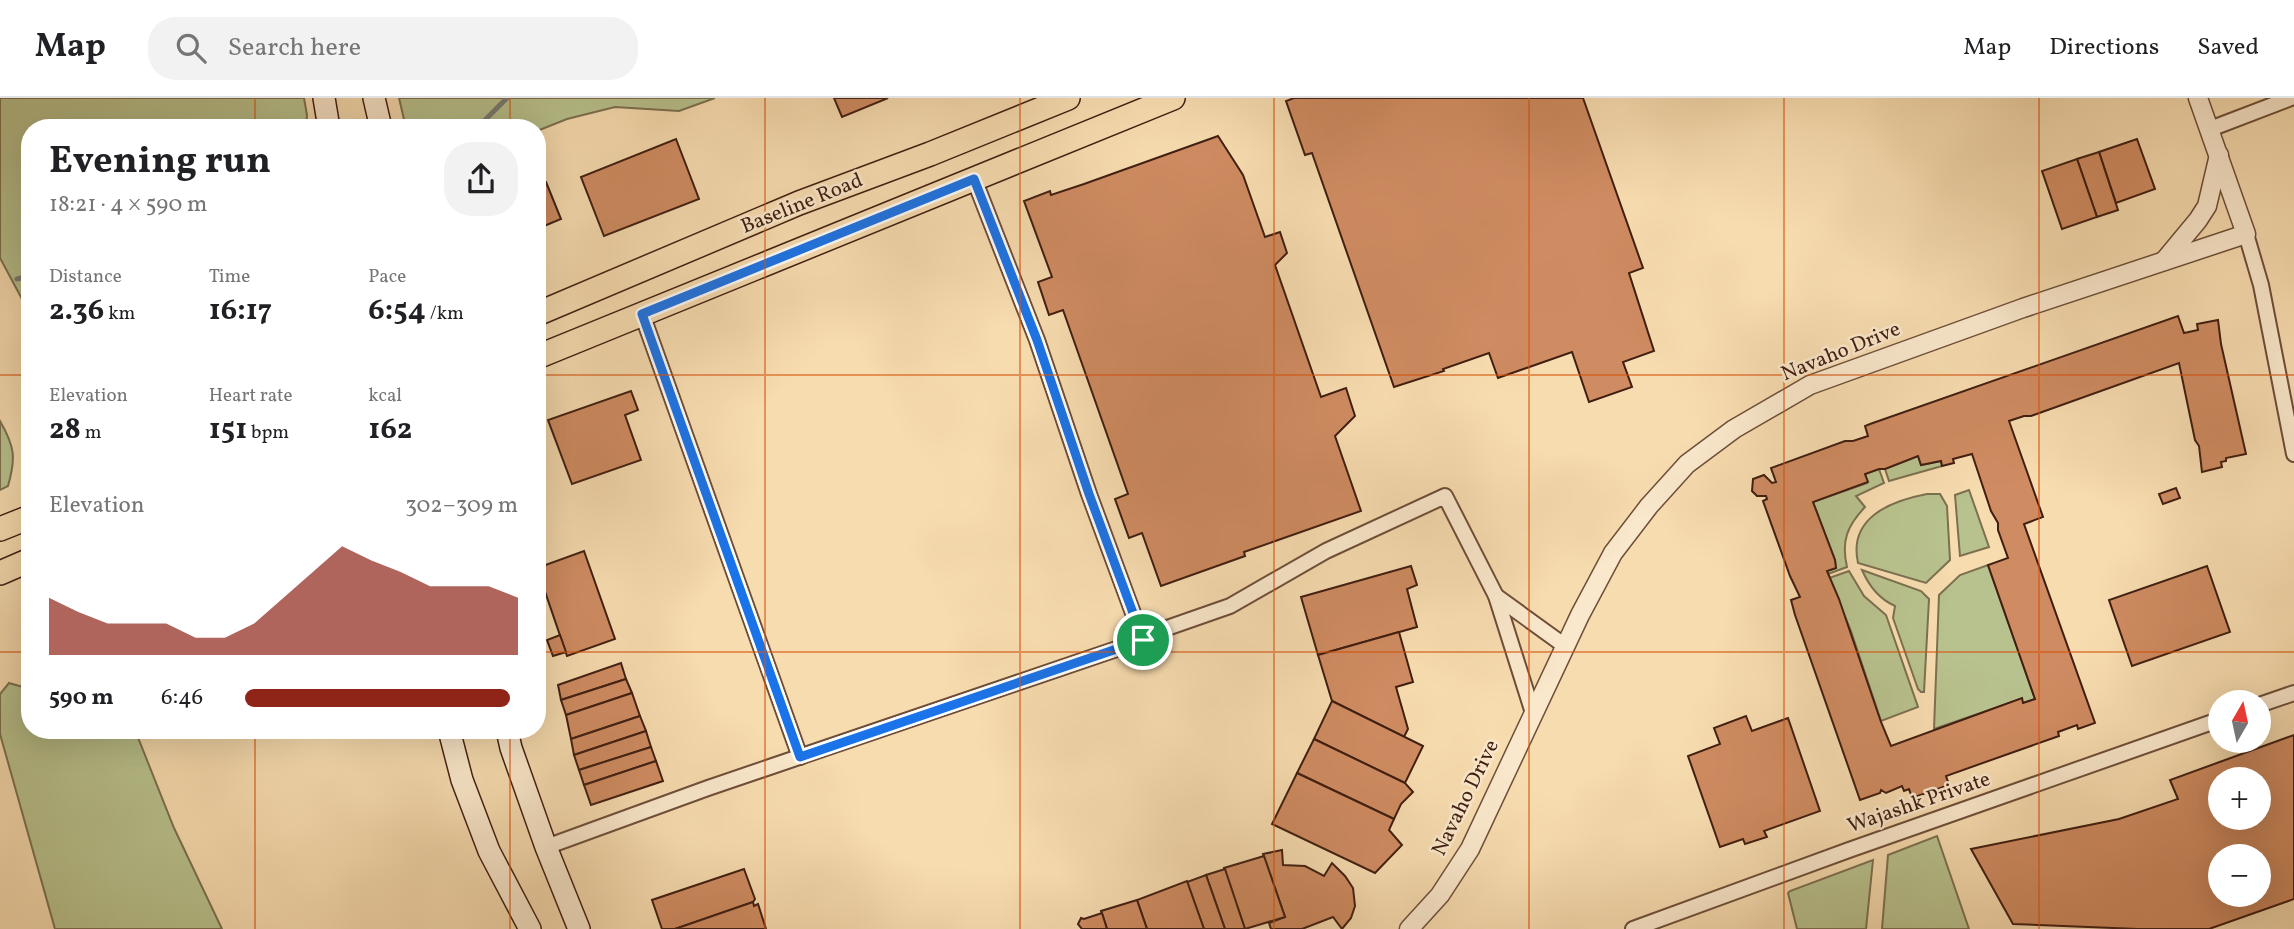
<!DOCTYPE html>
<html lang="en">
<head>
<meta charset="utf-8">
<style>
	body { margin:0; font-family:Vollkorn,serif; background:#f2f2f2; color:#202124; height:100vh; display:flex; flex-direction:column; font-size:26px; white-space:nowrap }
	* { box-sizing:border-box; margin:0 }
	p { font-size:23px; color:#757577 }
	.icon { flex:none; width:38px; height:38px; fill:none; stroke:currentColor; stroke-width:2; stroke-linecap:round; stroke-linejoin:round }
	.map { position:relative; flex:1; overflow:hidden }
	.side { position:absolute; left:21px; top:21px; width:525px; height:620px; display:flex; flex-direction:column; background:#fff; border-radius:28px; box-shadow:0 7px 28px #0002 }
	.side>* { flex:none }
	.needle { width:46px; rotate:9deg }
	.buttons { position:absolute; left:2208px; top:592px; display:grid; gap:14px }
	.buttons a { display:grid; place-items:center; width:63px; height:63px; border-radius:50%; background:#fff; box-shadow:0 7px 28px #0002; font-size:35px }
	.pin { position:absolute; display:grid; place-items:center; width:60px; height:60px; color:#fff; margin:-30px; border:4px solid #fff; border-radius:50%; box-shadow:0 2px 7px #0007 }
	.round { display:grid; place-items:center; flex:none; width:74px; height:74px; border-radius:28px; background:#f2f2f2 }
	.overview { display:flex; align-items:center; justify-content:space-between; height:119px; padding:0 28px }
	h1 { font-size:38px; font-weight:700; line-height:52px }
	.metrics { display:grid; grid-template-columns:repeat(3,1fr); gap:10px; height:119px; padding:7px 28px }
	.metrics div { display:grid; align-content:center }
	.metrics b { font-size:30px; font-weight:700 }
	.metrics small { font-size:19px; font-weight:400 }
	.metrics p { font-size:19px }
	.chart { height:196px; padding:14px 28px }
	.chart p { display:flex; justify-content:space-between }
	.chart svg { width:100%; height:126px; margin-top:7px; fill:#8f2418; opacity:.7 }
	ul { padding:0 28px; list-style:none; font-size:23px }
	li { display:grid; grid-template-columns:112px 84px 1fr; align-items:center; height:52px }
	li i { height:18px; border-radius:9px; background:#8f2418 }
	header { display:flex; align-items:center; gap:42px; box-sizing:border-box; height:98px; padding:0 35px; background:#fff; border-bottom:2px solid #e0e0e0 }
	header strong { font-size:33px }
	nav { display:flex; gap:38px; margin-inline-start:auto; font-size:24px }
	.search { width:490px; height:63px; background:#f2f2f2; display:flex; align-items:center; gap:18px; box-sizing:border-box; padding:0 24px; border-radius:28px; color:#757577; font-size:26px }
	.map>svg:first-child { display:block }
	.green { fill:#b8c28e; stroke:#7c7050; stroke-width:2 }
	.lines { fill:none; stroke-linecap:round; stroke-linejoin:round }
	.stream { stroke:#797c73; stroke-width:5 }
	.building { fill:#cf8b61; stroke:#401e11; stroke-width:2; fill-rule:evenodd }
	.minor-casing { stroke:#6e4e39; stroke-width:18 }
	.tertiary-casing { stroke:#6e4e39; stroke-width:21 }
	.secondary-casing { stroke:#401e11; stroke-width:24 }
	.primary-casing { stroke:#401e11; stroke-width:26 }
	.minor { stroke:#fae8cc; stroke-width:14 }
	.tertiary { stroke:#fae8cc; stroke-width:18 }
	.secondary { stroke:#fae8cc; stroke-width:21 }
	.primary { stroke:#f7dcb0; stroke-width:23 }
	.route-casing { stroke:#fff; stroke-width:14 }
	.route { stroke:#1a73e8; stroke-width:9 }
	.grid { fill:none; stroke:#d7530c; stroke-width:2; stroke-opacity:0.55 }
	.labels { text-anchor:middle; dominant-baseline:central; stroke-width:5; stroke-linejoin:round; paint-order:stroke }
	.street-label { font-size:21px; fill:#401e11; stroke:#fae8cc }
</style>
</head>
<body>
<header>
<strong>Map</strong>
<div class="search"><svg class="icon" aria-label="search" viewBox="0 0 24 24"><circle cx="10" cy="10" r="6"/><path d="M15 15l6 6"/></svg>Search here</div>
<nav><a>Map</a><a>Directions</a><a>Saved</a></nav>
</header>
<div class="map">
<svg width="2294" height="831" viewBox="0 0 2294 831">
	<rect width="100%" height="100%" fill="#f7dcb0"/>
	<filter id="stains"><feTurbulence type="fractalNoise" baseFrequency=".00286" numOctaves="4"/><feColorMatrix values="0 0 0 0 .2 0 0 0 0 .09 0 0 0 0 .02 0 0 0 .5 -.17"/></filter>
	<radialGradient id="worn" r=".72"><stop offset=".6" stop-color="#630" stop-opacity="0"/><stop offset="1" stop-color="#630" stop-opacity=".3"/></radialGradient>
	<g class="green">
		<path d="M0 0H304L307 17 306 30H30V216L0 160Z"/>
		<path d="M399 0H715L679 13 615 9 567 21 537 33V30H406Z"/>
		<path d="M0 323C15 349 16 360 8 388L0 392Z"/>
		<path d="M1918 358 1921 367 1941 363 1942 368 1889 383 1885 371Z"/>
		<path d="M1879 371 1884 385 1856 398 1865 409C1847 428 1841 443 1847 469L1828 476 1827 473 1836 470 1835 462 1813 404 1867 385 1865 376Z"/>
		<path d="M1969 392 1989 449 1960 458 1955 397Z"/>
		<path d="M1927 396H1940L1947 408 1950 462 1926 485 1858 465C1848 420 1890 403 1927 396Z"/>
		<path d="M1988 467 2035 601 2023 605 2021 601 1934 631 1939 497 1960 477Z"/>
		<path d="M1862 472 1921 493 1929 501 1924 594H1921L1918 591 1893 520 1895 508C1879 501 1869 488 1862 472Z"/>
		<path d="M1849 473 1864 498 1886 517 1918 609 1881 623 1851 533 1829 480Z"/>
		<path d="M9 585 30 591V632H135L174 730 222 831H55L0 636V596Z"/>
		<path d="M1937 738 1969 831H1882L1888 757Z"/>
		<path d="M1873 762 1866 831H1797L1788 795 1790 793Z"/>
	</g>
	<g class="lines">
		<g class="stream">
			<path d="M477 30 507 0"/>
			<path d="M17 181 30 178"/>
		</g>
	</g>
	<g class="building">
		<path d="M834 0H888L842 19Z"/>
		<path d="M1294 0H1583L1643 170 1629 175 1654 253 1623 264 1632 289 1589 304 1572 254 1498 280 1489 255 1443 271 1444 273 1394 289 1312 55 1305 57 1286 3Z"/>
		<path d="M1218 38 1243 77 1265 139 1280 134 1287 155 1275 167 1321 299 1346 290 1355 318 1335 338 1361 413 1244 454 1245 458 1161 488 1142 435 1129 440 1115 401 1128 396 1063 212 1049 217 1038 184 1052 179 1024 103 1050 93 1051 97 1084 86Z"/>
		<path d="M676 41 699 101 604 138 581 79Z"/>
		<path d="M2137 41 2155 91 2116 105 2099 54Z"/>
		<path d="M2099 54 2118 112 2097 119 2077 61Z"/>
		<path d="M2077 61 2097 119 2062 131 2042 73Z"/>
		<path d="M546 84 561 121 537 131V88Z"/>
		<path d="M2178 218 2184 235 2198 232 2197 226 2218 222 2221 246 2246 356 2226 360V363L2221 364 2222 369 2202 374 2199 348 2195 342 2179 265 2031 318H2024L2009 323 2043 419 2024 426 2095 625 2078 631 2077 627 2058 634 2059 638 1946 678 1949 687 1912 700 1909 691 1904 693 1902 688 1886 695 1881 692 1880 695 1860 702 1795 517 1791 502 1800 499 1790 478 1763 403 1767 401 1766 398H1757L1752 393 1753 381 1764 377 1772 385 1776 384 1771 370 1845 343H1853L1868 338 1865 328 1870 326ZM1972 356 1991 413 1998 425V432L2008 460 1988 467 2035 601 2023 605 2022 600 1891 648 1881 624 1839 501 1827 473 1836 470 1835 462 1813 404 1868 384 1865 376 1879 371H1885L1918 358 1921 367 1941 363 1942 368 1954 365 1953 361Z"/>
		<path d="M631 293 638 312 625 317 641 362 572 386 548 322Z"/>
		<path d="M2176 390 2180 400 2163 406 2159 396Z"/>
		<path d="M584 453 615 541 567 558 537 470Z"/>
		<path d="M1411 468 1417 487 1407 491 1417 529 1318 557 1301 499Z"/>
		<path d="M2207 468 2230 534 2132 568 2109 502Z"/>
		<path d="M1399 534 1413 584 1396 589 1408 631 1404 639 1332 603 1318 557Z"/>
		<path d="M560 537 566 554 553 558 547 542Z"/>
		<path d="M621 565 626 581 561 602 558 587Z"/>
		<path d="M626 581 632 595 566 617 561 602Z"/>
		<path d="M632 595 640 618 571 641 566 617Z"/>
		<path d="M1332 603 1423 648 1405 685 1314 641Z"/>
		<path d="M640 618 646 633 574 657 571 641Z"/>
		<path d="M1746 618 1752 633 1788 620 1820 713 1764 733 1767 739 1745 746 1743 741 1720 749 1688 658 1720 646 1714 630Z"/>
		<path d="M646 633 651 649 579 672 574 657Z"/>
		<path d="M2294 637V801L2209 831H2138L2013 826 1971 751 2119 721 2178 701 2170 682ZM2221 681H2259V719H2221ZM2221 758H2259V796H2221Z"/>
		<path d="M1314 641 1405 685 1413 694 1401 706 1394 721 1297 675Z"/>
		<path d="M651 649 656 663 584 687 579 672Z"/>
		<path d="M656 663 663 683 591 707 584 687Z"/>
		<path d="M1297 675 1394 721 1389 732 1402 747 1375 775 1272 726Z"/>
		<path d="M1282 752 1283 767 1305 768 1324 778 1332 765 1345 778 1353 790 1355 808 1351 820 1342 831 1333 819 1302 831H1271L1269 825 1285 819 1263 756Z"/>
		<path d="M1264 758 1285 819 1245 831 1224 770Z"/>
		<path d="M744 771 755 801 753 804 675 831H662L652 802Z"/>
		<path d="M1225 771 1245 831H1225L1206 777Z"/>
		<path d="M1206 777 1225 831H1204L1187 784Z"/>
		<path d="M1187 783 1204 831H1147L1137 802Z"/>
		<path d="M1137 802 1147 831H1107L1101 813Z"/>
		<path d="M753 804 754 808 758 806 766 831H675Z"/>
		<path d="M1102 815 1107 831H1082L1078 826 1081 820 1084 821Z"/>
	</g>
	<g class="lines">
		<g class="minor-casing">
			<g id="minor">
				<path d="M2210 31 2291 0"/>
				<path d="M974 81 1037 242 1089 396 1143 542"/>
				<path d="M2246 136 2261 187 2294 356"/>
				<path d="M642 216 800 659"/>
				<path d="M1496 498 1565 548"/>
				<path d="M2259 607 2294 595"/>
				<path d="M546 749 708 690 1143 542 1167 530 1230 508 1326 453 1445 398 1496 498 1533 615"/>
				<path d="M1633 831 1849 752 2221 621"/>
			</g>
		</g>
		<g class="tertiary-casing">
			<g id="tertiary">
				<path d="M2164 163 2198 122 2207 108 2219 57"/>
				<path d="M1409 831 1440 797 1470 751 1580 517 1613 455 1649 408 1687 366 1734 331 1810 287 2023 210 2246 136 2198 0"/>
			</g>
		</g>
		<g class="secondary-casing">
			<g id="secondary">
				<path d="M324 0 329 30"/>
				<path d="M374 0 381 30"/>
				<path d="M449 632 462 682 489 753 530 831"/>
				<path d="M507 632 511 650 546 749 579 831"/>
			</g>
		</g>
		<g class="primary-casing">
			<g id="primary">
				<path d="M537 216 799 105 930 56 1068 0"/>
				<path d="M537 259 1173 0"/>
				<path d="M0 431 30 419"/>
				<path d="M0 475 30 462"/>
			</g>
		</g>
		<use href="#minor" class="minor"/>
		<use href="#tertiary" class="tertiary"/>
		<use href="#secondary" class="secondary"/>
		<use href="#primary" class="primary"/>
	</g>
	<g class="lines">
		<g class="route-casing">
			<path id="route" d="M974 81 1037 242 1089 396 1143 542 800 659 642 216Z"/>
		</g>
		<use href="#route" class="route"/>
	</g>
	<path class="grid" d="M255 0V30M510 0V30M765 0V831M1020 0V831M1274 0V831M1529 0V831M1784 0V831M2039 0V831M0 277H30M537 277H2294M0 554H30M537 554H2294M255 632V831M510 632V831"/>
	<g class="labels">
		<g class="street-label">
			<text transform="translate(802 106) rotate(-22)">Baseline Road</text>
			<text transform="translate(1841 254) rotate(-22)">Navaho Drive</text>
			<text transform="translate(1466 700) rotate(-64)">Navaho Drive</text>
			<text transform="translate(1919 705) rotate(-19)">Wajashk Private</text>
		</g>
	</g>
	<rect width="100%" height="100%" filter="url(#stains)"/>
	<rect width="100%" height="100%" fill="url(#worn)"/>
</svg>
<div class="buttons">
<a><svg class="needle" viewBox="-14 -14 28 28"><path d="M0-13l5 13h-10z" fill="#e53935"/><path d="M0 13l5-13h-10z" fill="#757577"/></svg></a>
<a>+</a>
<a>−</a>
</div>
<div class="pin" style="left:1143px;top:542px;background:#1e9e55"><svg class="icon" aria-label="arrive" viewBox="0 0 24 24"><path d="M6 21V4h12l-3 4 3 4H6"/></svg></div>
<section class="side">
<div class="overview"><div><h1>Evening run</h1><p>18:21 · 4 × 590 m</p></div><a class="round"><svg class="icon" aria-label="share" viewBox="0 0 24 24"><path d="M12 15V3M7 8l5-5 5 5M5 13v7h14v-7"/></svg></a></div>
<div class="metrics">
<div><p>Distance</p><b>2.36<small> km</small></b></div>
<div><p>Time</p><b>16:17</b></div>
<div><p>Pace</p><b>6:54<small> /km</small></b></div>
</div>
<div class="metrics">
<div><p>Elevation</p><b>28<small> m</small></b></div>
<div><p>Heart rate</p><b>151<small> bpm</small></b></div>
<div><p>kcal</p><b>162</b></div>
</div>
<div class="chart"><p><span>Elevation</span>302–309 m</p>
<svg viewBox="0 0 160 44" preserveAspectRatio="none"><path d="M0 44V24L10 29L20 33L30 33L40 33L50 38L60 38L70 33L80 24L90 15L100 6L110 11L120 15L130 20L140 20L150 20L160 24V44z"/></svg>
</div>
<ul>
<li><b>590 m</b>6:46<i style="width:97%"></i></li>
</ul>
</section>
</div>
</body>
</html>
